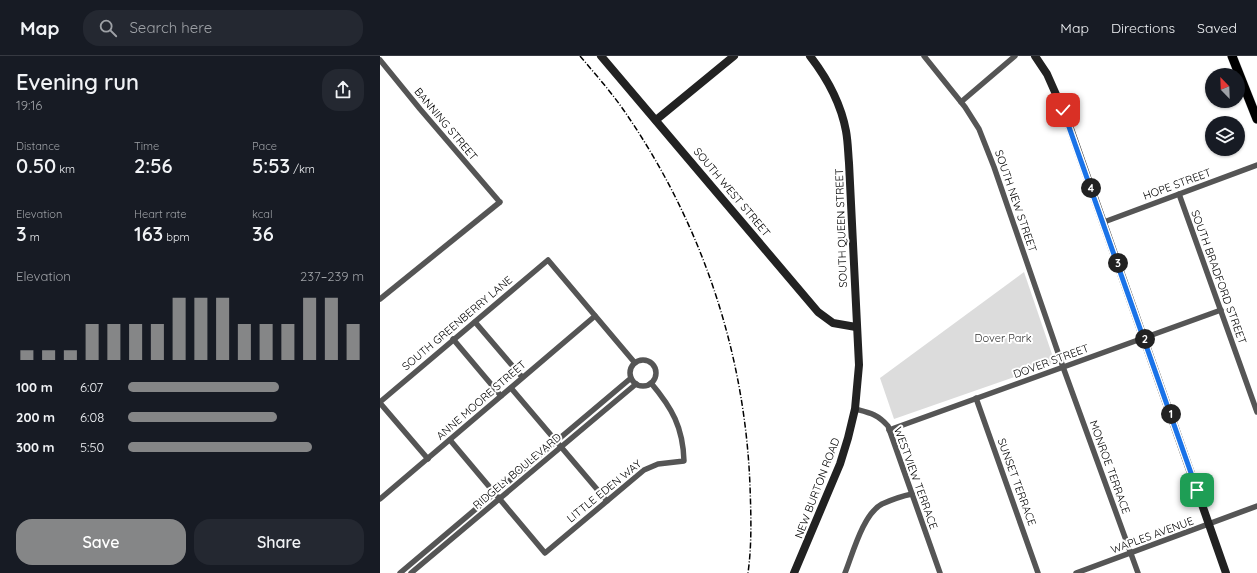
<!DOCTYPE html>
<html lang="en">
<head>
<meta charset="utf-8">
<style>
	body { margin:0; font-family:Quicksand,sans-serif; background:#242831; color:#f1f3f6; height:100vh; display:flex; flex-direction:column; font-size:15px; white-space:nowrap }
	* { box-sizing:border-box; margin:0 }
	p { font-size:13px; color:#9ea1a6 }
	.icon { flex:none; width:22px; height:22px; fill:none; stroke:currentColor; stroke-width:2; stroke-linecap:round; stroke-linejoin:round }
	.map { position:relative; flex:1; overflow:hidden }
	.details { display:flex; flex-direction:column; background:#171b24; width:380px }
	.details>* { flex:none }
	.needle { width:26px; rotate:337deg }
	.tools { position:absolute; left:825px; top:12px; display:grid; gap:8px }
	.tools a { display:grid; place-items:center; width:40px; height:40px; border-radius:50%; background:#171b24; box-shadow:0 1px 3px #0004; font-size:20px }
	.pin { position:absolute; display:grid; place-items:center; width:34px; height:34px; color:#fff; margin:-17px; border-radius:8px; box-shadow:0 2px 6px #0006 }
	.km { position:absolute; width:20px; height:20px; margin:-10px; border-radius:50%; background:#222; color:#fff; font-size:11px; line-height:20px; text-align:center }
	.round { display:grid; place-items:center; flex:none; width:42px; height:42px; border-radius:16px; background:#242831 }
	.summary { display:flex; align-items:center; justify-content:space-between; height:68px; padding:0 16px }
	h1 { font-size:22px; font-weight:600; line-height:30px }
	.metrics { display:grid; grid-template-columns:repeat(3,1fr); gap:6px; height:68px; padding:4px 16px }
	.metrics div { display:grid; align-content:center }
	.metrics b { font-size:20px; font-weight:600 }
	.metrics small { font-size:11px; font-weight:400 }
	.metrics p { font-size:11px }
	.chart { height:112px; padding:8px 16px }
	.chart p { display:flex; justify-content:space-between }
	.chart svg { width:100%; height:72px; margin-top:4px; stroke:#858687; stroke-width:6 }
	.primary-button { display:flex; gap:8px; margin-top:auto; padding:8px 16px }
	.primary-button a { flex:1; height:46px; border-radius:16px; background:#858687; color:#fff; font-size:16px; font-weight:600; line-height:46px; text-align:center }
	.primary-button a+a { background:#242831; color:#f1f3f6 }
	ul { padding:0 16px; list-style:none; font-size:13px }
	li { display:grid; grid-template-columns:64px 48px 1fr; align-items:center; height:30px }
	li i { height:10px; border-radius:5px; background:#858687 }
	header { display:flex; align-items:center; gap:24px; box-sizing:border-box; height:56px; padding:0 20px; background:#171b24; border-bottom:1px solid #363941 }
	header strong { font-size:19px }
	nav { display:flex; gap:22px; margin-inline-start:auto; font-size:14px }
	.search { width:280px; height:36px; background:#242831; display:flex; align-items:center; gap:10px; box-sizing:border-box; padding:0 14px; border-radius:16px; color:#9ea1a6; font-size:15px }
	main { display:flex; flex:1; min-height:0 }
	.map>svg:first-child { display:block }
	.park { fill:#dcdcdc }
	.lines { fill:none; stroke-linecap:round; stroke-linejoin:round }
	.primary-casing { stroke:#dbdbdb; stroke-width:10 }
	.street { stroke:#555; stroke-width:5.5 }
	.secondary { stroke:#222; stroke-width:8 }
	.primary { stroke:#000; stroke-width:9 }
	.rail { stroke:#000; stroke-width:1.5; stroke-dasharray:6 2 1 2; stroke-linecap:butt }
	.route-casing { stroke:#fff; stroke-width:8 }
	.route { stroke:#1a73e8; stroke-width:5 }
	.labels { text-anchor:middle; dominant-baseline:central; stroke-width:4; stroke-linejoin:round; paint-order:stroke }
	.street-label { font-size:11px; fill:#000; stroke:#fff }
	.park-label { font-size:11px; fill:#333; stroke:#fff }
</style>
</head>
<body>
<header>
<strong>Map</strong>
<div class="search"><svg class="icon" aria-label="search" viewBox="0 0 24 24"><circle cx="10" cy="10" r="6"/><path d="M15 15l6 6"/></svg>Search here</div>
<nav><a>Map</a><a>Directions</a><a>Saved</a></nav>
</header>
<main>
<section class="details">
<div class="summary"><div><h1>Evening run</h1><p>19:16</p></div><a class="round"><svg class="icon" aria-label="share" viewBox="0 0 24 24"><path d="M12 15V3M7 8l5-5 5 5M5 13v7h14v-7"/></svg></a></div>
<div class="metrics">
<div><p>Distance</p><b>0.50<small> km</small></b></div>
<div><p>Time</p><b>2:56</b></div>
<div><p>Pace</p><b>5:53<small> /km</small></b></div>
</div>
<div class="metrics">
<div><p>Elevation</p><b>3<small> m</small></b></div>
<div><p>Heart rate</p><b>163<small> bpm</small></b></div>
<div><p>kcal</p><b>36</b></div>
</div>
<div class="chart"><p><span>Elevation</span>237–239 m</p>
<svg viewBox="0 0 160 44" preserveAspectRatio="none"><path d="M5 44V38M15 44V38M25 44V38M35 44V22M45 44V22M55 44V22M65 44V22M75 44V6M85 44V6M95 44V6M105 44V22M115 44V22M125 44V22M135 44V6M145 44V6M155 44V22"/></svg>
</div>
<ul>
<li><b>100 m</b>6:07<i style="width:64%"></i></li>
<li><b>200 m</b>6:08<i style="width:63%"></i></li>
<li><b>300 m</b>5:50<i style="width:78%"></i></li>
</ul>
<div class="primary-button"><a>Save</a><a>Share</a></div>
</section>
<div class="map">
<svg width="877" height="517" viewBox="0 0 877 517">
	<rect width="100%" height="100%" fill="#fff"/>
	<path class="park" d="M644 216 675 307 514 363 500 322Z"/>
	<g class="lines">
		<g class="primary-casing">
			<path id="primary" d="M852 0 877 63"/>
		</g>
		<g class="street">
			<path d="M544 0 585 51 599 73 614 111 683 311 758 517"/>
			<path d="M0 4 40 53 118 144"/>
			<path d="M581 46 635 0"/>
			<path d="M799 138 877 356"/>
			<path d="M724 166 877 109"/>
			<path d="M0 243 120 146"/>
			<path d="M95 266 142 321"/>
			<path d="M73 283 121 340"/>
			<circle cx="263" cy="317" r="13"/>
			<path d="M131 332 227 445"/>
			<path d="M596 342 658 517"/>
			<path d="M0 346 168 204 255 307"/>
			<path d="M0 347 48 403"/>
			<path d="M475 353C490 357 497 358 508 370L560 517"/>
			<path d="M509 374 841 254"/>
			<path d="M70 384 165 497 264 414 278 408 304 405C303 371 292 352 271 327"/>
			<path d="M0 443 215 260"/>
			<path d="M20 517 251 322"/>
			<path d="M31 517 256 328"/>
			<path d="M465 517C473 497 483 458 502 448 511 444 522 440 532 438"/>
			<path d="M696 517 877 450"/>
		</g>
		<g class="secondary">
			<path d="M221 0 438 256 453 267 476 271"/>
			<path d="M655 0 667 18 686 61 846 517"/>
			<path d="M276 64 354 0"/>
			<path d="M414 517 460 408 468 382 475 353 479 309 469 107C468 96 468 86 466 75 461 48 447 22 430 0"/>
		</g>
		<use href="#primary" class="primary"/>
		<path class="rail" d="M200 0C216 19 233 38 247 59 322 169 365 297 370 430 371 459 372 488 368 517"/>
	</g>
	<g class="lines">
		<g class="route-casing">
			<path id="route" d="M683 54 817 434"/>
		</g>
		<use href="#route" class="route"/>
	</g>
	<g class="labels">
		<g class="street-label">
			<text transform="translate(66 68) rotate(50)">BANNING STREET</text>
			<text transform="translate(797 128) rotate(-20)">HOPE STREET</text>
			<text transform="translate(352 136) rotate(50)">SOUTH WEST STREET</text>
			<text transform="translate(636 145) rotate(71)">SOUTH NEW STREET</text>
			<text transform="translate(461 172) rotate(-92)">SOUTH QUEEN STREET</text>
			<text transform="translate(839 221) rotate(70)">SOUTH BRADFORD STREET</text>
			<text transform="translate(77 267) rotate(-40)">SOUTH GREENBERRY LANE</text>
			<text transform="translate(671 305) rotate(-20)">DOVER STREET</text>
			<text transform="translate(101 344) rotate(-41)">ANNE MOORE STREET</text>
			<text transform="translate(730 411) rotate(70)">MONROE TERRACE</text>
			<text transform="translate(137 415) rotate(-40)">RIDGELY BOULEVARD</text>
			<text transform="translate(536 422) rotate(70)">WESTVIEW TERRACE</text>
			<text transform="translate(637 426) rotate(70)">SUNSET TERRACE</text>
			<text transform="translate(437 432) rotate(-69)">NEW BURTON ROAD</text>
			<text transform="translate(224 435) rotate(-39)">LITTLE EDEN WAY</text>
			<text transform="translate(772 479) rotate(-20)">WAPLES AVENUE</text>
		</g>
		<g class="park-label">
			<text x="623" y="282">Dover Park</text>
		</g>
	</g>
</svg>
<div class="tools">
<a><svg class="needle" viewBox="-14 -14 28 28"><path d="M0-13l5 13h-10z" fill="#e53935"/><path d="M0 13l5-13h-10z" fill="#9ea1a6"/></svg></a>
<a><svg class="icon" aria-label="layers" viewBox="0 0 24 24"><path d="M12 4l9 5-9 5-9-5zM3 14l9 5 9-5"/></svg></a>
</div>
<div class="pin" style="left:817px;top:434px;background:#1e9e55"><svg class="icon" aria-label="arrive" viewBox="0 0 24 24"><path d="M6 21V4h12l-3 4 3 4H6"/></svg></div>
<div class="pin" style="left:683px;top:54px;background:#d93025"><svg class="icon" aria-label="check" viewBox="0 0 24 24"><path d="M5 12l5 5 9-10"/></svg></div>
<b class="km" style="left:791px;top:358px">1</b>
<b class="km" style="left:765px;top:283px">2</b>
<b class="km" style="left:738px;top:207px">3</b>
<b class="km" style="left:711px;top:132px">4</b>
</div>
</main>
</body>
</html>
